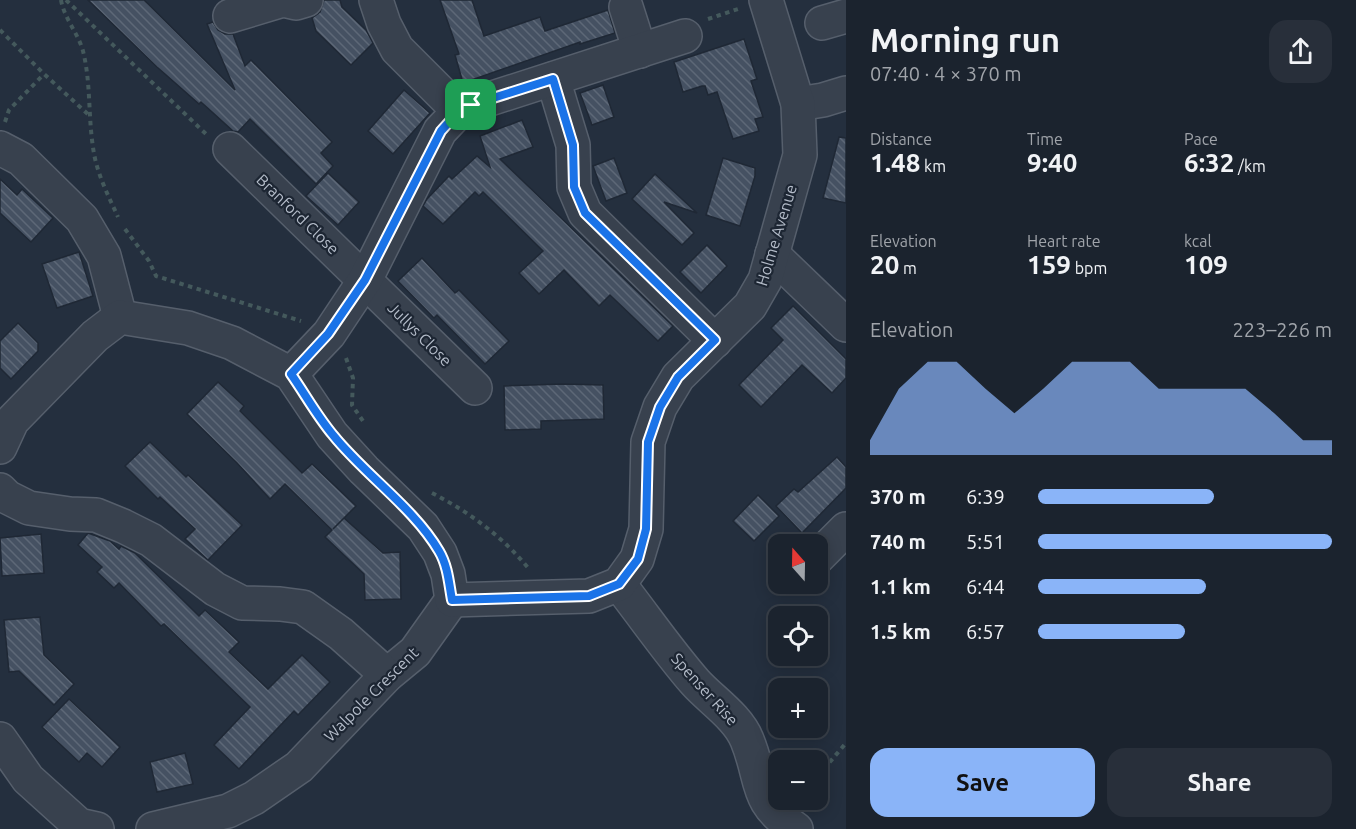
<!DOCTYPE html>
<html lang="en">
<head>
<meta charset="utf-8">
<style>
	body { margin:0; font-family:Ubuntu,sans-serif; background:#282f3a; color:#f1f3f6; height:100vh; display:flex; flex-direction:column; font-size:22px; white-space:nowrap }
	* { box-sizing:border-box; margin:0 }
	p { font-size:20px; color:#a0a4aa }
	.icon { flex:none; width:33px; height:33px; fill:none; stroke:currentColor; stroke-width:2; stroke-linecap:round; stroke-linejoin:round }
	.map { position:relative; flex:1; overflow:hidden }
	.side { display:flex; flex-direction:column; background:#1b232e; width:510px }
	.side>* { flex:none }
	.needle { width:39px; rotate:340deg }
	.buttons { position:absolute; left:768px; top:534px; display:grid; gap:12px }
	.buttons a { display:grid; place-items:center; width:60px; height:60px; border-radius:12px; background:#1b232e; box-shadow:0 3px 15px #0003,0 0 0 2px #39404a; font-size:30px }
	.pin { position:absolute; display:grid; place-items:center; width:51px; height:51px; color:#fff; margin:-26px; border-radius:12px; box-shadow:0 3px 9px #0006 }
	.round { display:grid; place-items:center; flex:none; width:63px; height:63px; border-radius:18px; background:#282f3a }
	.summary { display:flex; align-items:center; justify-content:space-between; height:102px; padding:0 24px }
	h1 { font-size:33px; font-weight:600; line-height:45px }
	.metrics { display:grid; grid-template-columns:repeat(3,1fr); gap:9px; height:102px; padding:6px 24px }
	.metrics div { display:grid; align-content:center }
	.metrics b { font-size:26px; font-weight:600 }
	.metrics small { font-size:16px; font-weight:400 }
	.metrics p { font-size:16px }
	.chart { height:168px; padding:12px 24px }
	.chart p { display:flex; justify-content:space-between }
	.chart svg { width:100%; height:108px; margin-top:6px; fill:#8ab4f8; opacity:.7 }
	.primary-button { display:flex; gap:12px; margin-top:auto; padding:12px 24px }
	.primary-button a { flex:1; height:69px; border-radius:18px; background:#8ab4f8; color:#111; font-size:24px; font-weight:600; line-height:69px; text-align:center }
	.primary-button a+a { background:#282f3a; color:#f1f3f6 }
	ul { padding:0 24px; list-style:none; font-size:20px }
	li { display:grid; grid-template-columns:96px 72px 1fr; align-items:center; height:45px }
	li i { height:15px; border-radius:8px; background:#8ab4f8 }
	main { display:flex; flex:1; min-height:0 }
	.map>svg:first-child { display:block }
	.building { fill:url(#building-back-hatch); stroke:#1f2835; stroke-width:1.5 }
	.lines { fill:none; stroke-linecap:round; stroke-linejoin:round }
	.minor-casing { stroke:#565f6c; stroke-width:36 }
	.path { stroke:#44595c; stroke-width:4; stroke-dasharray:4.5 4.5; stroke-linecap:butt }
	.minor { stroke:#38414e; stroke-width:33 }
	.route-casing { stroke:#fff; stroke-width:12 }
	.route { stroke:#1a73e8; stroke-width:8 }
	.labels { text-anchor:middle; dominant-baseline:central; stroke-width:4.5; stroke-linejoin:round; paint-order:stroke }
	.street-label { font-size:16px; fill:#b4bcc9; stroke:#1d2633 }
</style>
</head>
<body>
<main>
<div class="map">
<svg width="846" height="829" viewBox="0 0 846 829">
	<defs>
		<pattern id="building-back-hatch" width="6" height="6" patternUnits="userSpaceOnUse" patternTransform="scale(1.5)"><rect width="6" height="6" fill="#455162"/><path d="M-1 5l2 2M0 0l6 6M5-1l2 2" fill="none" stroke="#5d6877"/></pattern>
	</defs>
	<rect width="100%" height="100%" fill="#242f3e"/>
	<g class="building">
		<path d="M88 0H144L235 90 207 24 213 22 218 30 225 34H233L245 66 251 60 332 142 321 153 333 166 316 184 250 119 238 132 233 131 201 102 199 104 157 67Z"/>
		<path d="M324 0H340L342 7 366 30 373 43 351 65 316 31 312 18 320 12Z"/>
		<path d="M440 0H472L484 36 540 17 545 31 608 10 615 33 580 44V42L463 83 455 55 459 54Z"/>
		<path d="M744 39 757 79 751 81 763 117 755 119 759 131 733 139 717 92 708 95 705 86H702L683 92 674 62Z"/>
		<path d="M603 85 614 117 592 125 580 93Z"/>
		<path d="M404 90 430 113 393 154 368 131Z"/>
		<path d="M522 120 533 147 500 159 673 326 658 341 610 295 599 306 564 270 539 294 519 273 543 251 483 192 479 196 475 192 443 224 423 206 427 199 449 176 452 179 477 156 490 167 480 136Z"/>
		<path d="M839 137 846 138V203L823 198Z"/>
		<path d="M614 158 627 193 606 201 593 166Z"/>
		<path d="M723 158 755 168V176L740 226 706 215Z"/>
		<path d="M328 173 359 202 338 225 306 196Z"/>
		<path d="M655 174 697 213 664 202 694 233 682 245 632 199Z"/>
		<path d="M0 179 17 195 22 189 53 218 31 242 0 213Z"/>
		<path d="M707 245 727 266 701 293 680 272Z"/>
		<path d="M79 252 93 296 57 308 42 264Z"/>
		<path d="M422 258 455 293 459 290 509 341 485 364 437 315 434 318 398 281Z"/>
		<path d="M793 306 846 359V378L832 393 802 365 761 407 739 385 783 340 771 328Z"/>
		<path d="M18 323 38 343V351L11 379 0 368V341Z"/>
		<path d="M218 382 244 406 240 411 302 473 312 464 356 506 333 529 344 518 383 553 400 552 401 599 365 600 364 574 325 537 332 530 285 484 270 499 237 463 187 414Z"/>
		<path d="M562 384 603 385 604 419 541 421V429L505 430 504 386Z"/>
		<path d="M150 442 186 477 188 475 242 525 208 560 185 539 195 529 160 497 158 499 125 466Z"/>
		<path d="M837 457 846 467V488L802 533 776 506 794 489 798 492Z"/>
		<path d="M758 495 779 516 754 541 733 521Z"/>
		<path d="M88 533 110 541 119 549 121 546 135 553 199 616 205 610 239 642 229 652 268 689 302 655 330 682 298 715 294 711 239 769 214 745 250 707 164 624 161 626 119 583 114 588 97 572 102 567 78 545Z"/>
		<path d="M41 534 44 573 2 576 0 538Z"/>
		<path d="M40 617 44 655 74 684 54 705 19 671 9 672 4 620Z"/>
		<path d="M69 699 120 747 102 767 87 753 79 762 42 727Z"/>
		<path d="M185 753 193 784 157 792 150 762Z"/>
	</g>
	<g class="lines">
		<g class="minor-casing">
			<g id="minor">
				<path d="M376 0 384 24 397 49 459 111"/>
				<path d="M626 7 640 51"/>
				<path d="M230 16 283 0 296 3 306 0"/>
				<path d="M822 23 846 16"/>
				<path d="M553 79 573 145 574 187 585 213 715 341"/>
				<path d="M798 104 823 100 846 93"/>
				<path d="M0 148 21 159 82 219 104 256 120 317"/>
				<path d="M230 149 475 388"/>
				<path d="M772 254 846 325"/>
				<path d="M291 374 329 334 365 280 440 131 459 111 471 105 685 36"/>
				<path d="M0 447 12 421 95 336 120 317 188 328 232 343 291 374 332 435 364 470 423 527 440 553 448 574 452 600 415 652 387 675 299 767 254 798 228 811 153 829"/>
				<path d="M0 490 7 497 29 508 70 514 96 515 123 526 151 540 215 589 242 603 280 604 303 607 341 634 387 675"/>
				<path d="M818 557 846 529"/>
				<path d="M619 584C644 616 668 651 695 682 711 700 738 717 747 740 764 781 753 801 796 829"/>
				<path d="M452 600 589 596 619 584 637 559 646 529 648 442 660 407 678 377 750 306 765 280 800 155 798 104 766 0"/>
				<path d="M0 739 28 779 79 825 97 829"/>
			</g>
		</g>
		<g class="path">
			<path d="M61 0C64 18 78 33 83 51 91 83 88 115 93 147 96 172 108 195 118 217"/>
			<path d="M66 0 206 134"/>
			<path d="M708 19 738 9"/>
			<path d="M0 30 44 74 90 116"/>
			<path d="M5 122 9 110 44 74"/>
			<path d="M125 229 149 261 156 276 301 321"/>
			<path d="M346 358 353 378 352 405 365 424"/>
			<path d="M432 493C469 512 502 536 529 569"/>
			<path d="M818 776 846 743"/>
		</g>
		<use href="#minor" class="minor"/>
	</g>
	<g class="lines">
		<g class="route-casing">
			<path id="route" d="M553 79 573 145 574 187 585 213 715 340 678 377 660 407 648 442 646 529 638 559 619 584 589 596 452 600C449 584 448 566 439 551 414 508 365 475 333 435 317 416 305 394 291 374L328 334 365 280 441 131 459 111 471 105Z"/>
		</g>
		<use href="#route" class="route"/>
	</g>
	<g class="labels">
		<g class="street-label">
			<text transform="translate(298 214) rotate(44)">Branford Close</text>
			<text transform="translate(776 235) rotate(-73)">Holme Avenue</text>
			<text transform="translate(420 334) rotate(45)">Jullys Close</text>
			<text transform="translate(705 689) rotate(48)">Spenser Rise</text>
			<text transform="translate(371 694) rotate(-45)">Walpole Crescent</text>
		</g>
	</g>
</svg>
<div class="buttons">
<a><svg class="needle" viewBox="-14 -14 28 28"><path d="M0-13l5 13h-10z" fill="#e53935"/><path d="M0 13l5-13h-10z" fill="#a0a4aa"/></svg></a>
<a><svg class="icon" aria-label="locate" viewBox="0 0 24 24"><circle cx="12" cy="12" r="6"/><path d="M12 2v4M12 18v4M2 12h4M18 12h4"/></svg></a>
<a>+</a>
<a>−</a>
</div>
<div class="pin" style="left:471px;top:105px;background:#1e9e55"><svg class="icon" aria-label="arrive" viewBox="0 0 24 24"><path d="M6 21V4h12l-3 4 3 4H6"/></svg></div>
</div>
<section class="side">
<div class="summary"><div><h1>Morning run</h1><p>07:40 · 4 × 370 m</p></div><a class="round"><svg class="icon" aria-label="share" viewBox="0 0 24 24"><path d="M12 15V3M7 8l5-5 5 5M5 13v7h14v-7"/></svg></a></div>
<div class="metrics">
<div><p>Distance</p><b>1.48<small> km</small></b></div>
<div><p>Time</p><b>9:40</b></div>
<div><p>Pace</p><b>6:32<small> /km</small></b></div>
</div>
<div class="metrics">
<div><p>Elevation</p><b>20<small> m</small></b></div>
<div><p>Heart rate</p><b>159<small> bpm</small></b></div>
<div><p>kcal</p><b>109</b></div>
</div>
<div class="chart"><p><span>Elevation</span>223–226 m</p>
<svg viewBox="0 0 160 44" preserveAspectRatio="none"><path d="M0 44V38L10 17L20 6L30 6L40 17L50 27L60 17L70 6L80 6L90 6L100 17L110 17L120 17L130 17L140 27L150 38L160 38V44z"/></svg>
</div>
<ul>
<li><b>370 m</b>6:39<i style="width:60%"></i></li>
<li><b>740 m</b>5:51<i style="width:100%"></i></li>
<li><b>1.1 km</b>6:44<i style="width:57%"></i></li>
<li><b>1.5 km</b>6:57<i style="width:50%"></i></li>
</ul>
<div class="primary-button"><a>Save</a><a>Share</a></div>
</section>
</main>
</body>
</html>
